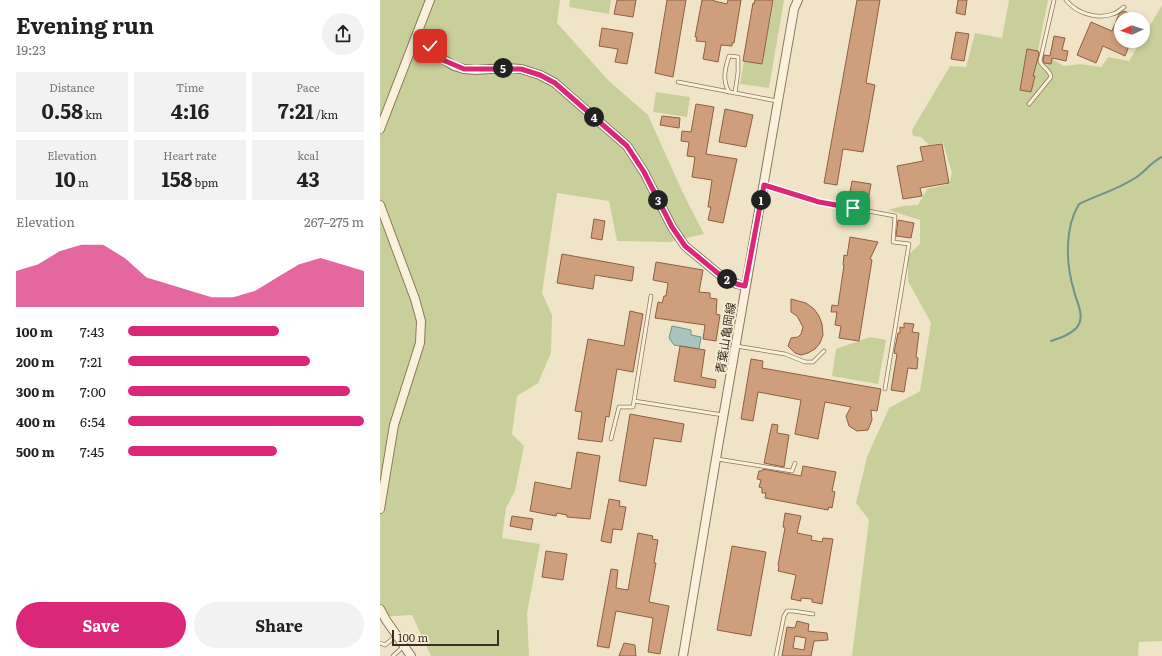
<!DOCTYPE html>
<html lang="en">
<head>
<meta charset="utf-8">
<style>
	body { margin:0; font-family:Literata,"Noto Sans JP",serif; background:#f2f2f2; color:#222; height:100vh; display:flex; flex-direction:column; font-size:15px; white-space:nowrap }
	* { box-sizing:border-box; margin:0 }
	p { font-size:13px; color:#767676 }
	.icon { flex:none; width:22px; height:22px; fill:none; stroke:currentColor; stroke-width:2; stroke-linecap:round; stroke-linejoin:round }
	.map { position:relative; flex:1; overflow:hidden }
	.panel { display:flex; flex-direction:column; background:#fff; width:380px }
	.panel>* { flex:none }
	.needle { width:26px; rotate:267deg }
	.buttons { position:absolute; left:734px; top:12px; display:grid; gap:8px }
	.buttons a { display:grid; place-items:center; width:36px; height:36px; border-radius:50%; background:#fff; box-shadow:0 2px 6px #0003; font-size:20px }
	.scale { position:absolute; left:12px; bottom:10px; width:107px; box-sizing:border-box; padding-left:4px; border:2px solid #3d2e20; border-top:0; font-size:11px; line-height:14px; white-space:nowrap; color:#3d2e20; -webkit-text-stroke:3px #f7eed8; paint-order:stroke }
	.pin { position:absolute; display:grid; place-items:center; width:34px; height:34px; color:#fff; margin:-17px; border-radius:8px; box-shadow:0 2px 6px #0006 }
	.km { position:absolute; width:20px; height:20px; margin:-10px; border-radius:50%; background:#222; color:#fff; font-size:11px; line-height:20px; text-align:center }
	.round { display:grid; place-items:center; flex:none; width:42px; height:42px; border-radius:21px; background:#f2f2f2 }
	.headline { display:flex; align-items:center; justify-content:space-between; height:68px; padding:0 16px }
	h1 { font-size:22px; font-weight:700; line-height:30px }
	.stats { display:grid; grid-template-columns:repeat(3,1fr); gap:6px; height:68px; padding:4px 16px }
	.stats div { display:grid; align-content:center; border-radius:0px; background:#f2f2f2; text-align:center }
	.stats b { font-size:20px; font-weight:700 }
	.stats small { font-size:11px; font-weight:400 }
	.stats p { font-size:11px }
	.chart { height:112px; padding:8px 16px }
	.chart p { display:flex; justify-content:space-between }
	.chart svg { width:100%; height:72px; margin-top:4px; fill:#db2777; opacity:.7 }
	.primary-button { display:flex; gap:8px; margin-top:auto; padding:8px 16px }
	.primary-button a { flex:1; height:46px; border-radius:24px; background:#db2777; color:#fff; font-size:16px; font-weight:700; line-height:46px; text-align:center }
	.primary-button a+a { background:#f2f2f2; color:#222 }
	ul { padding:0 16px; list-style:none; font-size:13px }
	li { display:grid; grid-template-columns:64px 48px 1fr; align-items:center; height:30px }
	li i { height:10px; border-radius:5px; background:#db2777 }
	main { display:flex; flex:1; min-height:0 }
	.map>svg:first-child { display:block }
	.green { fill:#c9cf9b }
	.water { fill:#a9c4bc; stroke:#6f938a }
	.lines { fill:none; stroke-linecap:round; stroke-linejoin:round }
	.stream { stroke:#6f938a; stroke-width:2 }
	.building { fill:#cf9f7d; stroke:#8d5f41; fill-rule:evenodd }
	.service-casing { stroke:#8d765c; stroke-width:4.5 }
	.tertiary-casing { stroke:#8d765c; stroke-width:10 }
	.service { stroke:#faf1dc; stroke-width:3 }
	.tertiary { stroke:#faf1dc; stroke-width:8 }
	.route-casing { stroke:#fff; stroke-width:8 }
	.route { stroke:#db2777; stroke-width:5 }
	.labels { text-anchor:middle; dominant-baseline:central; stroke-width:3.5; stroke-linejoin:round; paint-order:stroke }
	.street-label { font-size:12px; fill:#3d2e20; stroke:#f7eed8 }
</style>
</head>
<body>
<main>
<section class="panel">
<div class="headline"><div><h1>Evening run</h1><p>19:23</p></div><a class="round"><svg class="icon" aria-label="share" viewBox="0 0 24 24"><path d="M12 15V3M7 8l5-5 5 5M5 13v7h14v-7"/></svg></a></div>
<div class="stats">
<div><p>Distance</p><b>0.58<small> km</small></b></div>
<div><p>Time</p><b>4:16</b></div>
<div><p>Pace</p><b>7:21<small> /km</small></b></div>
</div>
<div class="stats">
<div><p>Elevation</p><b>10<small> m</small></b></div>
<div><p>Heart rate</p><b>158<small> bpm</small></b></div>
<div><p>kcal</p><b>43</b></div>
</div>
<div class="chart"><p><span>Elevation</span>267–275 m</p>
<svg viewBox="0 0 160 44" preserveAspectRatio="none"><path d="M0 44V22L10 18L20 10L30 6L40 6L50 14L60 26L70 30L80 34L90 38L100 38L110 34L120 26L130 18L140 14L150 18L160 22V44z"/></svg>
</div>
<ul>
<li><b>100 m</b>7:43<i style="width:64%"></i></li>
<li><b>200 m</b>7:21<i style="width:77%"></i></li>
<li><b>300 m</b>7:00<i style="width:94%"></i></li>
<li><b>400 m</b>6:54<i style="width:100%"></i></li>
<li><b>500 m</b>7:45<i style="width:63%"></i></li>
</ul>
<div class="primary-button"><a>Save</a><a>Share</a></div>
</section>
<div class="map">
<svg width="782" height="656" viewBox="0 0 782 656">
	<rect width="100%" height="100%" fill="#f0e4c8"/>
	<g class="green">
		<path d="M0 0H180L177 23 228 80 268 115 302 191 324 234 289 242 237 241 229 201 177 193 162 293 172 315 171 353 158 383 137 396 132 434 144 446 135 491 126 508 122 538 160 544 147 613 149 656H51L32 615 0 617Z"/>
		<path d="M190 0H231L229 14 189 7Z"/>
		<path d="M394 0H404L389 88 360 84 364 61 382 64Z"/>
		<path d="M629 0H668L658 51 684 66 700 64 721 67 728 57 749 61 761 41H763V37L782 5V641L759 642 758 656H472L489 520 476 503 487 457 509 408 540 391 551 323 528 281V255L540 244V220L508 210 523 206 538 205 547 189 569 184 572 173 563 143 549 145 541 137 533 136 532 130 570 66 586 67 595 33 622 38Z"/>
		<path d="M276 92 310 97 307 117 273 112Z"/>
		<path d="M490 337 506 340 498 384 452 376 456 349Z"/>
	</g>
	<path class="water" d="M292 326 311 330V335L321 337 319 349 294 345 289 338Z"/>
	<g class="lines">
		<path class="stream" d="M671 341C680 338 695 333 699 324 704 314 696 300 694 291 686 264 684 229 699 204 717 195 737 190 755 178 765 172 771 162 782 157"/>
	</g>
	<g class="building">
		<path d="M237 0H256L253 17 234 14Z"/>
		<path d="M287 0H306L293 77 275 73Z"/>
		<path d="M322 0H334V1L347 4 348 0H361L354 43H352V46L341 45 338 62 323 59 326 42 316 41 317 37H315Z"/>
		<path d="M375 0H393L382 64 363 61 373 3 374 4Z"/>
		<path d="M477 0H500L486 83 495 85 483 152 463 149 457 185 444 183Z"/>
		<path d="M578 0H587L585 15 576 13Z"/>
		<path d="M744 11 763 19H741V41H751L745 56 723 46 716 63 697 55 711 22 732 31 739 14Z"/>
		<path d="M222 28 253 33 247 64 235 62 238 49 219 46Z"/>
		<path d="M576 32 589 34 584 61 571 59Z"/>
		<path d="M674 36 685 38 682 50 688 51 686 61 672 58 671 64 664 63 663 61 664 55 670 56Z"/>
		<path d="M647 49 658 51 659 54 653 76H655L651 92 640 90Z"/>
		<path d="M316 104 334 107 326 154 357 159 343 223 328 220 331 207H328L332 180 312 177 315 157 307 156 309 142 301 141 302 131 311 132Z"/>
		<path d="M345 109 373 115 366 147 339 142Z"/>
		<path d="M282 116 300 118 299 128 280 125Z"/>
		<path d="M562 144 569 183 540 188 542 196 523 199 517 166 543 161 540 147Z"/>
		<path d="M472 181 491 184 488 201 469 198Z"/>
		<path d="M214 219 225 221 222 240 211 238Z"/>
		<path d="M518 220 534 223 531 238 516 236Z"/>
		<path d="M470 237 498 242 490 259 492 260 479 341 459 338 461 326 455 325 457 312H451L452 305 458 306 464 265H463L464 255 467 256Z"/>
		<path d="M182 254 254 267 252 281 215 275 213 289 177 283Z"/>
		<path d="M276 262 323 270 319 292 330 293V298L337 299 336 314 340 315 336 341 323 339 325 325 275 318 278 302 282 303 284 296H286L288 283 273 280Z"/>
		<path d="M411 299 426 303 434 309 439 316 442 324 443 335 440 343 435 349 428 353 421 355 415 353 408 346 411 338 418 337 421 334 423 327 417 316 411 312Z"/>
		<path d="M250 311 263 314 253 372 237 369 229 417 226 416 222 442 198 439 202 412 195 411 208 339 244 346Z"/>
		<path d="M524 323 534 324 532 332 539 333 536 357 538 358 537 369 528 368 524 392 511 390 517 354 514 353 518 333H520V327L524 328Z"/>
		<path d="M300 346 325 350 321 377 336 380 335 388 294 381Z"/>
		<path d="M371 359 383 361 382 368 501 389 497 411 491 410 492 420 488 430 477 431 469 426 466 416 471 407 445 402 438 439 415 434 421 400 378 392 373 421 361 419Z"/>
		<path d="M250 414 304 424 301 442 274 438 266 486 239 481Z"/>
		<path d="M392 424 398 425 397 433 409 435 404 467 384 463Z"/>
		<path d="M197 452 220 456 210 519 187 517V515L177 513 176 516 150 511 155 482 191 489Z"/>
		<path d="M423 466 456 472 452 491 455 492 452 508 449 507 448 510 385 498 386 493H382V488L379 487 381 480 377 479 379 471H382L383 469 421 476Z"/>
		<path d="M229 499 240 501 239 506 246 507 242 530 233 529 231 543 221 541Z"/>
		<path d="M405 513 421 516 417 533 432 536 431 540 442 542 443 538 453 539 442 604 432 602V599L421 598V601L411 599 416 575 398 571 399 566 398 565 405 528 403 527Z"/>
		<path d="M132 516 153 519 151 530 130 526Z"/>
		<path d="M258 533 273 536 272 539 278 540 274 563H276L269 602 289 606 280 654 268 652 273 618 236 611 229 648 217 646 231 569 238 570 236 588 248 590Z"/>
		<path d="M352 546 386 552 371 636 337 630Z"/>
		<path d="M166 551 187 554 183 580 162 577Z"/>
		<path d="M417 621 429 624 428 631 447 633 448 640 434 641 431 656H402L407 627 415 628ZM415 636 426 638 424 650 413 648Z"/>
		<path d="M244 643 255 645 256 656H239Z"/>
	</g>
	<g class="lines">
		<g class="service-casing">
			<g id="service">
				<path d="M686 0C696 13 717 20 733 14 737 13 741 9 744 7"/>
				<path d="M298 82 397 101"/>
				<path d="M349 92C342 80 345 69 349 56L358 57V72L355 93"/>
				<path d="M649 104 671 77C670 69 662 68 660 61L674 0"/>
				<path d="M384 185 439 202 515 216 513 242 529 244 505 389"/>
				<path d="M271 296 254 401 343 415"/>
				<path d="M356 346 405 354 425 362H433L444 351"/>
				<path d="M231 439 239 407H253L254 401"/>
				<path d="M337 459 412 471 415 463"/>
				<path d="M0 643 5 645 16 636"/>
				<path d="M13 656 24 646"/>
				<path d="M396 656 404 616 407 611H413L433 614"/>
			</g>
		</g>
		<g class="tertiary-casing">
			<g id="tertiary">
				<path d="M39 31 63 59 74 66 84 69 95 70 127 68 141 69 160 75 175 83 247 146 264 172 292 227 305 246 340 275 357 284 365 286"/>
				<path d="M0 129 50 0"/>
				<path d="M0 205 35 299 41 321 40 343 14 425 0 509"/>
				<path d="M0 609 6 620 31 656"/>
				<path d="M303 656C338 440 377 225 414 9L418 0"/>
			</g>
		</g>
		<use href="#service" class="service"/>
		<use href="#tertiary" class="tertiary"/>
	</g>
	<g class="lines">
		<g class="route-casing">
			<path id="route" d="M50 46 63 60 84 69H141L160 75 175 83 247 146 264 172 292 227 305 246 340 275 357 284 365 286 384 185 439 202 473 208"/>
		</g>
		<use href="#route" class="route"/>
	</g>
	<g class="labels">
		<g class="street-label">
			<text transform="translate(345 338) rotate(-81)">青葉山亀岡線</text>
		</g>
	</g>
</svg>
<div class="buttons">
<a><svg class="needle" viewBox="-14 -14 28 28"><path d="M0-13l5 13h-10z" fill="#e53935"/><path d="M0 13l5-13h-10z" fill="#767676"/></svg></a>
</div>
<div class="scale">100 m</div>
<div class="pin" style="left:473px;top:208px;background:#1e9e55"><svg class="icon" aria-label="arrive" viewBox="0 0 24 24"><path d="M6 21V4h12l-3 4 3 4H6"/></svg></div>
<div class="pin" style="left:50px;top:46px;background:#d93025"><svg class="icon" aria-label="check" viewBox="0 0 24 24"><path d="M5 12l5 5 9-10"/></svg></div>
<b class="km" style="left:381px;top:200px">1</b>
<b class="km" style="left:347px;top:279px">2</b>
<b class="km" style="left:278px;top:200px">3</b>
<b class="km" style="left:214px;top:117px">4</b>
<b class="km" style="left:123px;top:68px">5</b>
</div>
</main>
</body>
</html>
